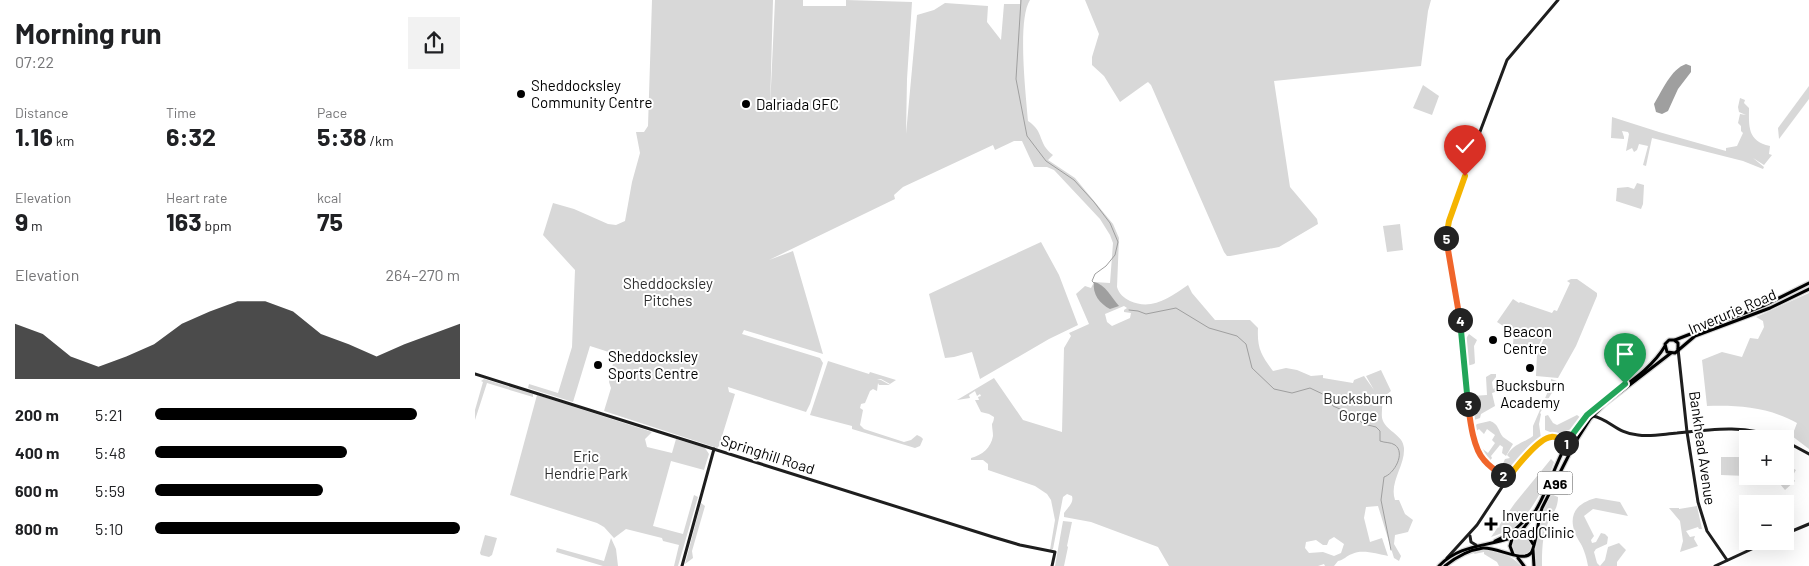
<!DOCTYPE html>
<html lang="en">
<head>
<meta charset="utf-8">
<style>
	body { margin:0; font-family:Barlow,sans-serif; background:#f2f2f2; color:#202124; height:100vh; display:flex; flex-direction:column; font-size:19px; white-space:nowrap }
	* { box-sizing:border-box; margin:0 }
	p { font-size:16px; color:#757577 }
	.icon { flex:none; width:28px; height:28px; fill:none; stroke:currentColor; stroke-width:2; stroke-linecap:round; stroke-linejoin:round }
	.map { position:relative; flex:1; overflow:hidden }
	.sheet { display:flex; flex-direction:column; background:#fff; width:475px }
	.sheet>* { flex:none }
	.tools { position:absolute; left:1264px; top:430px; display:grid; gap:10px }
	.tools a { display:grid; place-items:center; width:55px; height:55px; border-radius:0px; background:#fff; box-shadow:0 5px 20px #0002; font-size:25px }
	.pin { position:absolute; display:grid; place-items:center; width:42px; height:42px; color:#fff; margin:-51px -21px; border-radius:50% 50% 50% 0; rotate:-45deg; box-shadow:0 0 5px #0007 }
	.pin .icon { rotate:45deg }
	.km { position:absolute; width:25px; height:25px; margin:-12px; border-radius:50%; background:#222; color:#fff; font-size:14px; line-height:25px; text-align:center }
	.round { display:grid; place-items:center; flex:none; width:52px; height:52px; border-radius:0px; background:#f2f2f2 }
	.overview { display:flex; align-items:center; justify-content:space-between; height:85px; padding:0 15px }
	h1 { font-size:28px; font-weight:700; line-height:38px }
	.metrics { display:grid; grid-template-columns:repeat(3,1fr); gap:8px; height:85px; padding:5px 15px }
	.metrics div { display:grid; align-content:center }
	.metrics b { font-size:25px; font-weight:700 }
	.metrics small { font-size:14px; font-weight:400 }
	.metrics p { font-size:14px }
	.chart { height:140px; padding:10px 15px }
	.chart p { display:flex; justify-content:space-between }
	.chart svg { width:100%; height:90px; margin-top:5px; fill:#000; opacity:.7 }
	ul { padding:0 15px; list-style:none; font-size:16px }
	li { display:grid; grid-template-columns:80px 60px 1fr; align-items:center; height:38px }
	li i { height:12px; border-radius:6px; background:#000 }
	main { display:flex; flex:1; min-height:0 }
	.map>svg:first-child { display:block }
	.green { fill:#d8d8d8; fill-rule:evenodd }
	.water { fill:#9f9f9f }
	.lines { fill:none; stroke-linecap:round; stroke-linejoin:round }
	.stream { stroke:#9f9f9f; stroke-width:1 }
	.primary-casing { stroke:#dbdbdb; stroke-width:5.5 }
	.secondary { stroke:#1e1e1e; stroke-width:3 }
	.primary { stroke:#000; stroke-width:3 }
	.split-1-casing { stroke:#fff; stroke-width:10 }
	.split-2-casing { stroke:#fff; stroke-width:10 }
	.split-3-casing { stroke:#fff; stroke-width:10 }
	.split-4-casing { stroke:#fff; stroke-width:10 }
	.split-5-casing { stroke:#fff; stroke-width:10 }
	.split-6-casing { stroke:#fff; stroke-width:10 }
	.split-1 { stroke:#22a559; stroke-width:6 }
	.split-2 { stroke:#f5b400; stroke-width:6 }
	.split-3 { stroke:#f0652b; stroke-width:6 }
	.split-4 { stroke:#22a559; stroke-width:6 }
	.split-5 { stroke:#f0652b; stroke-width:6 }
	.split-6 { stroke:#f5b400; stroke-width:6 }
	.poi-dot { fill:#000; stroke:#fff; stroke-width:2 }
	.labels { text-anchor:middle; dominant-baseline:central; stroke-width:4; stroke-linejoin:round; paint-order:stroke }
	.shield { fill:#fff; stroke:#4c4c4c; stroke-width:1 }
	.shield-label { font-size:14px; font-weight:bold; fill:#000 }
	.poi-label { font-size:15px; fill:#000; stroke:#fff; text-anchor:start }
	.park-label { font-size:15px; fill:#2f2f2f; stroke:#fff }
	.street-label { font-size:15px; fill:#000; stroke:#fff }
</style>
</head>
<body>
<main>
<section class="sheet">
<div class="overview"><div><h1>Morning run</h1><p>07:22</p></div><a class="round"><svg class="icon" aria-label="share" viewBox="0 0 24 24"><path d="M12 15V3M7 8l5-5 5 5M5 13v7h14v-7"/></svg></a></div>
<div class="metrics">
<div><p>Distance</p><b>1.16<small> km</small></b></div>
<div><p>Time</p><b>6:32</b></div>
<div><p>Pace</p><b>5:38<small> /km</small></b></div>
</div>
<div class="metrics">
<div><p>Elevation</p><b>9<small> m</small></b></div>
<div><p>Heart rate</p><b>163<small> bpm</small></b></div>
<div><p>kcal</p><b>75</b></div>
</div>
<div class="chart"><p><span>Elevation</span>264–270 m</p>
<svg viewBox="0 0 160 44" preserveAspectRatio="none"><path d="M0 44V17L10 22L20 33L30 38L40 33L50 27L60 17L70 11L80 6L90 6L100 11L110 22L120 27L130 33L140 27L150 22L160 17V44z"/></svg>
</div>
<ul>
<li><b>200 m</b>5:21<i style="width:86%"></i></li>
<li><b>400 m</b>5:48<i style="width:63%"></i></li>
<li><b>600 m</b>5:59<i style="width:55%"></i></li>
<li><b>800 m</b>5:10<i style="width:100%"></i></li>
</ul>
</section>
<div class="map">
<svg width="1334" height="566" viewBox="0 0 1334 566">
	<rect width="100%" height="100%" fill="#fff"/>
	<g class="green">
		<path d="M177 0H298L295 108 300 0H328V6H371V0L437 2 432 79 431 134 442 15 459 10 470 3 513 6 512 22 526 40 529 4H545V0H555C542 20 551 95 553 121 570 132 562 143 578 155L573 160 600 178 638 224 644 238 642 287C644 294 649 298 655 301 677 311 695 297 713 285L717 293 740 320H775L783 328C782 348 786 355 798 371L811 368 822 370 836 376 848 375V378L878 383 879 380 889 376 899 390 891 376 906 370 916 391 906 399C909 406 905 414 908 421 913 432 928 435 929 448 930 466 914 482 920 500H924L930 514 938 520 933 532 920 535 919 544 926 556 924 561 919 558 903 506 891 507 889 518 895 542 907 538 913 556C902 554 887 549 877 554 871 556 869 560 863 561L859 566H850L849 564 843 566H694L683 547 616 522 589 517V513C593 507 599 503 597 496L592 494 588 497 578 549 575 550 580 520 576 500 572 494 560 486 513 470V464L508 460H496V458C507 455 516 448 518 436 518 432 517 428 517 424 518 422 519 420 519 417L514 414 506 412 500 400H504L503 397 506 396 505 394 502 396 500 391 494 395 495 398 482 400 519 378 548 420 587 432 589 348 596 336 594 333 614 324 601 294 610 286 616 288 619 282 635 283 638 243 635 235 625 219 579 170 572 167H559L547 141H539L520 150 518 145 428 187 419 195 420 199 294 260 318 251 348 354 269 330 267 334 345 358 348 363 335 404 331 412 253 387 254 392 260 394 244 446 242 448 236 446 129 411 136 388 134 382 140 354 115 346 98 402 53 388 54 384 83 393 97 347 100 270 68 235 78 203 99 209 133 224 141 225 150 221 157 182 165 153 161 132H169L173 126ZM649 306 652 308 649 310V312L656 313 655 318 637 326 632 322 630 314ZM859 537 869 544 866 553 859 556 848 552 834 553 830 548 831 542 841 540 848 545H852L854 540Z"/>
		<path d="M610 0H956L953 11 946 66 799 81 815 187 842 219 843 224 804 247 755 256H752L749 252 676 85 673 82 670 84 645 102 629 76 617 65V57L624 34Z"/>
		<path d="M948 85 964 96 957 115 938 108Z"/>
		<path d="M1334 86V99L1304 139 1303 128Z"/>
		<path d="M1265 98 1270 100 1269 103 1274 108C1274 126 1272 141 1295 146L1294 154 1297 155 1289 165 1278 158 1289 167 1288 169 1268 161 1177 138 1171 166 1168 165 1173 146 1164 144 1162 150 1159 152 1157 148 1151 151 1154 134 1153 132 1147 131 1149 137V139L1136 138 1137 117 1184 132 1251 151V148L1262 146 1268 133 1266 131V126L1263 123 1265 114 1271 115 1264 112 1263 107Z"/>
		<path d="M1162 183 1169 185 1168 204 1166 209 1141 201 1142 188 1153 187 1159 189Z"/>
		<path d="M925 224 928 250 912 252 908 226Z"/>
		<path d="M566 242 584 275 603 325 574 339 505 379 497 352 479 357 470 358 454 294Z"/>
		<path d="M1096 279H1102L1122 293V296L1101 346 1083 378 1061 376 1062 354 1071 334H1069L1062 349 1058 350 1049 345 1038 344 1039 333 1022 322 1038 299 1044 303 1045 302 1077 313 1079 310 1082 311 1095 283 1092 281Z"/>
		<path d="M1334 293V449L1317 436 1322 423C1293 407 1264 405 1232 406L1227 360 1247 352 1267 357 1275 338 1283 339 1289 327 1288 321 1281 317Z"/>
		<path d="M994 334 1002 340 999 346 1000 363 999 364 992 366 990 340Z"/>
		<path d="M353 361 394 374 395 372 421 380 415 384 406 379 402 380H406L415 385H404L403 383 402 391 398 389 395 391 390 403 386 404 385 408 388 410 385 425 389 429 429 442 436 440 442 435 446 437 448 439 445 446 440 448 377 429V426L335 415Z"/>
		<path d="M1016 374H1021V377L1017 382 1018 389 1020 388V392L1017 393 1020 406 1006 414 1005 418 999 420 997 396 1012 395 1011 377Z"/>
		<path d="M9 379 58 394V397L12 383 0 420V410L8 382 6 381Z"/>
		<path d="M1076 379 1082 381V384L1065 413 1066 414 1064 424 1066 438 1033 473 1029 474 1025 470 1030 459 1035 458 1032 455C1040 443 1047 444 1058 436V426L1074 389H1076Z"/>
		<path d="M62 395 177 432 170 439 172 447 197 453 201 439 230 448 234 454 229 470 196 461 178 526 208 534 219 495 223 497 203 566H199L204 545 188 541 187 538 151 529 139 538 129 527 122 523 35 495Z"/>
		<path d="M1073 415 1078 423 1082 425 1102 415 1106 418 1097 429 1080 434 1070 430V416Z"/>
		<path d="M1015 421C1024 424 1023 431 1028 437L1038 444 1031 456 1027 453 1028 447 1025 445 1016 456 1017 458 1014 462 1009 457 1005 447 1013 453 1020 443 1017 440 1020 435 1012 429 1009 434 1004 429 1000 432 999 427 1002 424Z"/>
		<path d="M1246 457H1272V476L1246 475Z"/>
		<path d="M1076 459 1079 462C1072 483 1056 514 1039 527 1032 532 1024 534 1016 537L1040 503Z"/>
		<path d="M1310 464 1321 470 1317 477 1320 481 1310 490 1305 484 1299 481 1297 476H1310Z"/>
		<path d="M1078 495 1083 497C1083 508 1078 513 1073 523 1067 535 1067 552 1067 566H1061C1059 542 1064 518 1075 496Z"/>
		<path d="M1121 498 1145 502 1153 516 1118 509 1109 516 1119 536 1116 540 1117 543 1121 542 1126 533 1130 534 1133 537 1132 544 1121 549 1119 552 1122 563 1125 566 1130 560 1133 547 1144 543 1151 550 1142 562V566H1113C1112 561 1111 556 1109 551 1107 544 1102 539 1100 533 1093 514 1102 503 1121 498Z"/>
		<path d="M226 503 230 506 217 551 218 558 210 564Z"/>
		<path d="M1222 506 1227 529H1224L1223 527 1211 531 1215 537 1220 536 1219 539 1223 546 1205 552 1208 541 1205 521 1194 508H1204V509Z"/>
		<path d="M588 521 597 522 592 546 593 547 589 566H580Z"/>
		<path d="M10 535 22 538 17 555 14 557 6 555 5 553Z"/>
		<circle cx="1046" cy="546" r="10"/>
		<path d="M136 538 141 549 143 566H128L81 552 82 548 129 561Z"/>
		<path d="M1007 550C1023 550 1035 554 1046 566H1024L1022 562 1009 554V552L999 554 1000 552Z"/>
	</g>
	<g class="water">
		<path d="M1211 64 1216 66V72L1203 89 1193 111 1187 114 1181 112 1179 104C1187 91 1196 69 1211 64Z"/>
		<path d="M619 282C630 284 637 298 644 306L635 309C625 304 617 294 619 282Z"/>
	</g>
	<g class="lines">
		<g class="stream">
			<path d="M546 0 541 79 552 136 571 161 599 180 619 202 635 223 643 242 640 255 631 266 620 274 617 281 619 283"/>
			<path d="M654 310 663 311 671 314 701 308 734 328 762 336 771 344 777 368 799 389 817 393 835 388 854 397 858 406 874 413 889 424 901 427 905 431V441C910 443 916 442 920 445 931 453 919 474 909 477L906 500 916 550"/>
		</g>
		<g class="primary-casing">
			<g id="primary">
				<path d="M1200 340 1290 305 1334 283"/>
				<path d="M1203 349V343L1199 340H1194L1190 344 1192 352 1200 353 1220 336 1295 308 1334 289"/>
				<path d="M1042 535C1073 505 1077 460 1103 426 1127 395 1170 380 1190 346"/>
				<path d="M1042 535 1053 536 1058 544"/>
				<path d="M1037 539 1035 546 1038 554"/>
				<path d="M1020 541 1036 533 1059 512"/>
				<path d="M1058 550 1059 566"/>
				<path d="M1043 558 1049 566"/>
				<path d="M964 566C985 544 1012 547 1038 537"/>
				<path d="M970 566C981 557 994 550 1008 548 1022 547 1048 563 1056 553 1061 546 1063 519 1067 508L1101 441 1115 419 1130 404 1196 353"/>
			</g>
		</g>
		<g class="secondary">
			<path d="M1203 349 1212 432 1223 502 1232 531 1252 560"/>
			<path d="M0 374 518 537 545 545 580 552 577 566"/>
			<path d="M1118 416C1134 419 1143 434 1163 435 1176 437 1189 434 1202 433 1237 429 1272 424 1305 439"/>
			<path d="M1310 441 1334 454"/>
			<path d="M1033 479 1008 459 1004 453 999 436 994 415 983 303 972 247 971 231 1000 145 1032 60 1083 0"/>
			<path d="M1310 534 1334 524"/>
			<path d="M995 536 996 542 1001 545"/>
			<path d="M972 558 1002 525 1039 469 1068 441 1074 437H1079L1099 446"/>
			<path d="M207 566 239 449"/>
			<path d="M1240 566 1294 541"/>
		</g>
		<use href="#primary" class="primary"/>
	</g>
	<g class="lines">
		<g class="split-1-casing">
			<path id="split-1" d="M1091 443 1112 415 1150 384"/>
		</g>
		<g class="split-2-casing">
			<path id="split-2" d="M1028 475 1033 479C1039 469 1064 438 1076 437 1081 436 1087 440 1091 443"/>
		</g>
		<g class="split-3-casing">
			<path id="split-3" d="M993 404C995 420 998 448 1009 460 1014 466 1021 471 1028 475"/>
		</g>
		<g class="split-4-casing">
			<path id="split-4" d="M985 320 993 404"/>
		</g>
		<g class="split-5-casing">
			<path id="split-5" d="M971 238 985 320"/>
		</g>
		<g class="split-6-casing">
			<path id="split-6" d="M971 238 974 221 990 176"/>
		</g>
		<use href="#split-1" class="split-1"/>
		<use href="#split-2" class="split-2"/>
		<use href="#split-3" class="split-3"/>
		<use href="#split-4" class="split-4"/>
		<use href="#split-5" class="split-5"/>
		<use href="#split-6" class="split-6"/>
	</g>
	<g class="poi-dot">
		<circle cx="46" cy="94" r="5"/>
		<circle cx="271" cy="104" r="5"/>
		<circle cx="1018" cy="340" r="5"/>
		<circle cx="123" cy="365" r="5"/>
		<circle cx="1055" cy="368" r="5"/>
		<path d="M1013.5 516.5h5v5h5v5h-5v5h-5v-5h-5v-5h5z"/>
	</g>
	<g class="labels">
		<rect class="shield" x="1062.5" y="471.5" width="35" height="23" rx="4"/>
		<g class="shield-label">
			<text x="1080" y="483">A96</text>
		</g>
		<g class="poi-label">
			<text x="56" y="85">Sheddocksley<tspan x="56" dy="17">Community Centre</tspan></text>
			<text x="281" y="104">Dalriada GFC</text>
			<text x="1028" y="331">Beacon<tspan x="1028" dy="17">Centre</tspan></text>
			<text x="133" y="356">Sheddocksley<tspan x="133" dy="17">Sports Centre</tspan></text>
			<text x="1055" y="385" text-anchor="middle">Bucksburn<tspan x="1055" dy="17">Academy</tspan></text>
			<text x="1027" y="515">Inverurie<tspan x="1027" dy="17">Road Clinic</tspan></text>
		</g>
		<g class="park-label">
			<text x="193" y="283">Sheddocksley<tspan x="193" dy="17">Pitches</tspan></text>
			<text x="883" y="398">Bucksburn<tspan x="883" dy="17">Gorge</tspan></text>
			<text x="111" y="456">Eric<tspan x="111" dy="17">Hendrie Park</tspan></text>
		</g>
		<g class="street-label">
			<text transform="translate(1257 311) rotate(-23)">Inverurie Road</text>
			<text transform="translate(1228 448) rotate(82)">Bankhead Avenue</text>
			<text transform="translate(293 454) rotate(18)">Springhill Road</text>
		</g>
	</g>
</svg>
<div class="tools">
<a>+</a>
<a>−</a>
</div>
<div class="pin" style="left:1150px;top:384px;background:#1e9e55"><svg class="icon" aria-label="arrive" viewBox="0 0 24 24"><path d="M6 21V4h12l-3 4 3 4H6"/></svg></div>
<div class="pin" style="left:990px;top:176px;background:#d93025"><svg class="icon" aria-label="check" viewBox="0 0 24 24"><path d="M5 12l5 5 9-10"/></svg></div>
<b class="km" style="left:1091px;top:443px">1</b>
<b class="km" style="left:1028px;top:475px">2</b>
<b class="km" style="left:993px;top:404px">3</b>
<b class="km" style="left:985px;top:320px">4</b>
<b class="km" style="left:971px;top:238px">5</b>
</div>
</main>
</body>
</html>
